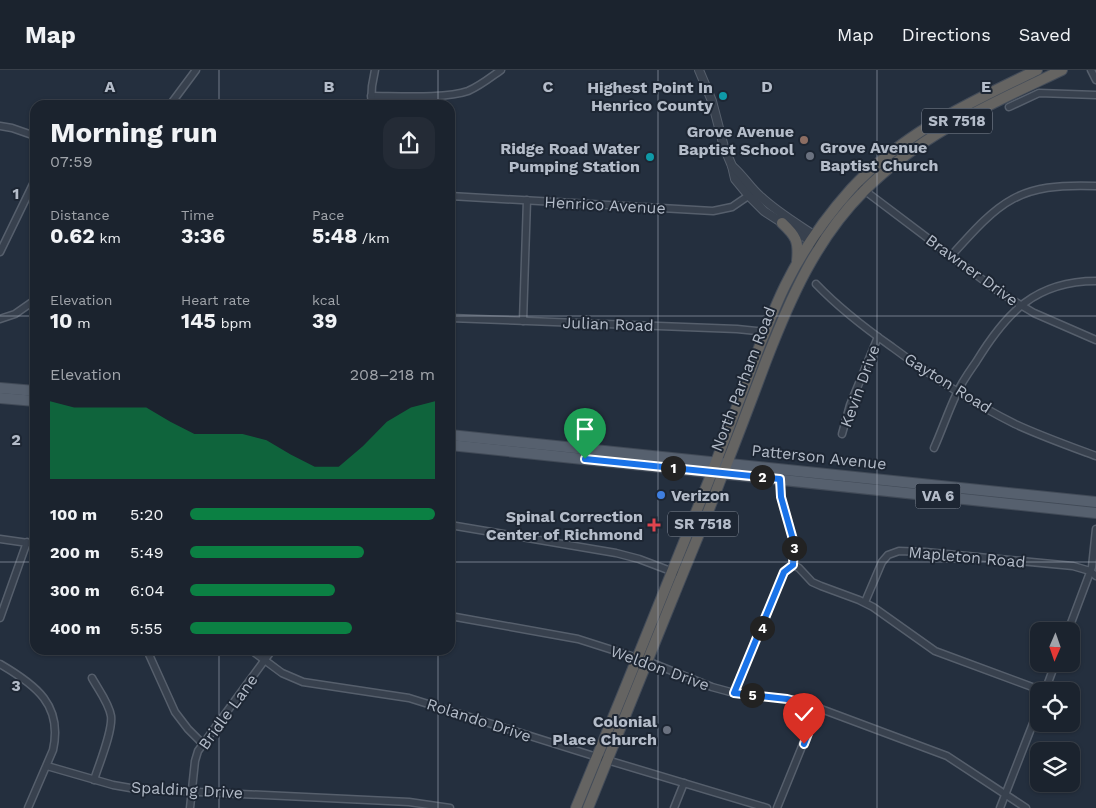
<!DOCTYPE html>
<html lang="en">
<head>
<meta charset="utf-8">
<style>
	body { margin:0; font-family:"Work Sans",sans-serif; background:#242b36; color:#f1f3f6; height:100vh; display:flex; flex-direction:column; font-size:19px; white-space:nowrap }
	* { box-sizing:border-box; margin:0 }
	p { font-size:16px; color:#a0a4aa }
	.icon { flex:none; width:28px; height:28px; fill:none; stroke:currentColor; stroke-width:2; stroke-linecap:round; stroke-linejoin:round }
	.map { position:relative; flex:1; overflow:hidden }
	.panel { position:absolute; left:30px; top:30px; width:425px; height:555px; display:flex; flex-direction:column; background:#1b232e; border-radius:15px; box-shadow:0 1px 4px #0004,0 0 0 1px #39404a }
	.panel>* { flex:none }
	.needle { width:32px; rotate:182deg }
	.buttons { position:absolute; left:1030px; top:552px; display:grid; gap:10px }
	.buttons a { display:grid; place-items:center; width:50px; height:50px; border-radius:10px; background:#1b232e; box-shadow:0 1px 4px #0004,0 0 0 1px #39404a; font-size:25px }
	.pin { position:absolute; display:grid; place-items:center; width:42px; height:42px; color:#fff; margin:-51px -21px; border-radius:50% 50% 50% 0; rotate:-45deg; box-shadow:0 0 5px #0007 }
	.pin .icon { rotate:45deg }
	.km { position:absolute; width:25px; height:25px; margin:-12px; border-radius:50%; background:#222; color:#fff; font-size:14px; line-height:25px; text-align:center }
	.round { display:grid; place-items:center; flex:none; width:52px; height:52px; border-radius:15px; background:#242b36 }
	.overview { display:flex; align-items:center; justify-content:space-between; height:85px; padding:0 20px }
	h1 { font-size:28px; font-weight:700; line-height:38px }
	.stats { display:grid; grid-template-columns:repeat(3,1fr); gap:8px; height:85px; padding:5px 20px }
	.stats div { display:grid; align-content:center }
	.stats b { font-size:21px; font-weight:700 }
	.stats small { font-size:14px; font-weight:400 }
	.stats p { font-size:14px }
	.chart { height:140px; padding:10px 20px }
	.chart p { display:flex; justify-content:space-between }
	.chart svg { width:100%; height:90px; margin-top:5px; fill:#0b8043; opacity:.7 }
	ul { padding:0 20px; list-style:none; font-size:16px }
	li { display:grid; grid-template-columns:80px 60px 1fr; align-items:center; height:38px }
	li i { height:12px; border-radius:6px; background:#0b8043 }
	header { display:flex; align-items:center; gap:30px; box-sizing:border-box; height:70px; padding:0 25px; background:#1b232e; border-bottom:1px solid #39404a }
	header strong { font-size:24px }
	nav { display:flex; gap:28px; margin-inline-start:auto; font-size:18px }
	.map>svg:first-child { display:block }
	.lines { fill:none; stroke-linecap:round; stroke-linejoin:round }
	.minor-casing { stroke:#565f6c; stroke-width:9 }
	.tertiary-casing { stroke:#565f6c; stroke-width:10 }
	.primary-casing { stroke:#414a57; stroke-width:12 }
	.trunk-casing { stroke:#434c59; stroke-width:12 }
	.minor { stroke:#38414e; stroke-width:6 }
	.tertiary { stroke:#38414e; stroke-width:8 }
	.primary { stroke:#56606e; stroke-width:10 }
	.trunk { stroke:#656462; stroke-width:10 }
	.route-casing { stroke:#fff; stroke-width:10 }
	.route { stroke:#1a73e8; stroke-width:6 }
	.grid { fill:none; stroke:#b4bcc9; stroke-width:1; stroke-opacity:0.55 }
	.culture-dot { fill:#0f9aa8; stroke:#1d2633; stroke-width:2 }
	.education-dot { fill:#8d6e63; stroke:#1d2633; stroke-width:2 }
	.worship-dot { fill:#6b7280; stroke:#1d2633; stroke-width:2 }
	.shop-dot { fill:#3f7fe0; stroke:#1d2633; stroke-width:2 }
	.health-dot { fill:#e0444e; stroke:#1d2633; stroke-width:2 }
	.labels { text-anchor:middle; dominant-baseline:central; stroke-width:4; stroke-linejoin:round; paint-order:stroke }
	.shield { fill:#1d2633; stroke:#878f9c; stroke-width:1 }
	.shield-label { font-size:15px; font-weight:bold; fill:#b4bcc9 }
	.poi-label { font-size:16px; font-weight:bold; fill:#b4bcc9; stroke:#1d2633; text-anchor:end }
	.street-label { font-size:16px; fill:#b4bcc9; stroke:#1d2633 }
	.grid-label { font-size:16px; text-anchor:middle; font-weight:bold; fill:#b4bcc9; stroke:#1d2633; stroke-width:4; stroke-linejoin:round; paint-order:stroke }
</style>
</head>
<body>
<header>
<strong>Map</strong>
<nav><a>Map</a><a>Directions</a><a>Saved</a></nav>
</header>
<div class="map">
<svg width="1096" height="738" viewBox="0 0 1096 738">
	<rect width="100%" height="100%" fill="#242f3e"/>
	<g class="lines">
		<g class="minor-casing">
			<g id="minor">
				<path d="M1091 0 1096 10"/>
				<path d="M371 26C397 26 446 29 468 21 480 16 491 7 501 0"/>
				<path d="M170 35 196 0"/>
				<path d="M371 35 372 16 375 0"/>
				<path d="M1009 37 1039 23 1096 25"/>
				<path d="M0 56 12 58 35 66"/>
				<path d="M856 114 999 222 1034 243 1096 270"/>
				<path d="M450 126 713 141 732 137 751 124"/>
				<path d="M0 182 35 110"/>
				<path d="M951 186C1001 130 1018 113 1096 116"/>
				<path d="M816 214C839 238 865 258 892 277 931 306 971 332 1015 354 1041 366 1069 376 1096 386"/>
				<path d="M450 248 737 259 766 262"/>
				<path d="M0 249 15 244 35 230"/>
				<path d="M523 251 527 130"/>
				<path d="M842 364 850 335 878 267"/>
				<path d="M934 378C942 360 948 342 956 325 961 313 969 302 976 292 1006 243 1035 211 1096 211"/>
				<path d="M450 455 616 483 639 489 676 503"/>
				<path d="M0 469 35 474"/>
				<path d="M793 495 799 498 812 512 821 516 859 530 873 537 935 581 1043 621"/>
				<path d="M865 532 882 492 888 485 899 481 925 482 1073 496 1090 501 1096 506"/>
				<path d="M450 546 578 569 647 591 712 617 734 623 787 629 805 633 947 686 1026 738"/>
				<path d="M0 548 27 472"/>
				<path d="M1068 561 1092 497 1096 459"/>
				<path d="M147 580 175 642 188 659 203 674"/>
				<path d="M251 580 282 603 303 612 409 628 597 687 767 738"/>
				<path d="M0 594C36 615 63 635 53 680L28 738"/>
				<path d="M92 608C98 619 109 633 111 646 113 661 99 694 94 710"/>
				<path d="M1045 621 1055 594"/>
				<path d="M734 623 784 502 793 495 794 473 781 427 780 409"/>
				<path d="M47 696 113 715 136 719 409 732 450 738"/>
				<path d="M190 738 195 691 198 681 272 580"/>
				<path d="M674 738 684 713"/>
				<path d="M777 738 818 637"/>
				<path d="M1000 738 1039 638"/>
			</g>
		</g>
		<g class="tertiary-casing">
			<g id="tertiary">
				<path d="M699 0 712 31 724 77 732 96 735 109 749 126 764 141 820 177"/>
				<path d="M732 96C743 105 750 118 761 127 778 143 799 155 818 168"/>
			</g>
		</g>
		<g class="primary-casing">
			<g id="primary">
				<path d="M0 318 35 321"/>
				<path d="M0 328 35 331"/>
				<path d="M450 365 1096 432"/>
				<path d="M450 375 1096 443"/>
			</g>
		</g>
		<g class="trunk-casing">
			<g id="trunk">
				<path d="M782 153C796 166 799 171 797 191"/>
				<path d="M576 738C621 629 665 519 709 410 727 364 744 317 762 270 770 251 777 231 787 212 804 178 826 147 851 119 904 62 969 33 1037 0"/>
				<path d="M588 738C616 669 644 599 672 530 688 490 705 451 720 411 736 371 751 331 766 291 790 229 816 169 864 121 922 63 989 35 1062 0"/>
			</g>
		</g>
		<use href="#minor" class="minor"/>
		<use href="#tertiary" class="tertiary"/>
		<use href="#primary" class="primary"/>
		<use href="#trunk" class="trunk"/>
	</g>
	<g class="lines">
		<g class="route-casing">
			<path id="route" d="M585 389 780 409 781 427 794 473 793 495 784 502 734 623 787 629 818 637 804 674"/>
		</g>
		<use href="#route" class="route"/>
	</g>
	<path class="grid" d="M219 0V35M438 0V35M658 0V738M877 0V738M0 246H35M450 246H1096M0 492H35M450 492H1096M219 580V738M438 580V738"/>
	<g class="culture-dot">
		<circle cx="723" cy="26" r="5"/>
		<circle cx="650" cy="87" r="5"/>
	</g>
	<circle class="education-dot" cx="804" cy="70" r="5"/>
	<g class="worship-dot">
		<circle cx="810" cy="86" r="5"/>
		<circle cx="667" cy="660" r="5"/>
	</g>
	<circle class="shop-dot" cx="661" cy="425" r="5"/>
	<path class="health-dot" d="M651.5 447.5h5v5h5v5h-5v5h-5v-5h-5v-5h5z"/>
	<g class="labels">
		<g class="shield">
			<rect x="922" y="38.5" width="70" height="25" rx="4"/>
			<rect x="915.5" y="413.5" width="45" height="25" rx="4"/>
			<rect x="668" y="441.5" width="70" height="25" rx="4"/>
		</g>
		<g class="shield-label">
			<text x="957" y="51">SR 7518</text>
			<text x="938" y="426">VA 6</text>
			<text x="703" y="454">SR 7518</text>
		</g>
		<g class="poi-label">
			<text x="713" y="17">Highest Point In<tspan x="713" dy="18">Henrico County</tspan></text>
			<text x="794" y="61">Grove Avenue<tspan x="794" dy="18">Baptist School</tspan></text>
			<text x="820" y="77" text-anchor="start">Grove Avenue<tspan x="820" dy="18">Baptist Church</tspan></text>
			<text x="640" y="78">Ridge Road Water<tspan x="640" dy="18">Pumping Station</tspan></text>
			<text x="671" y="425" text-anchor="start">Verizon</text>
			<text x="643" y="446">Spinal Correction<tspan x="643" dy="18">Center of Richmond</tspan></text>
			<text x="657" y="651">Colonial<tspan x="657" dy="18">Place Church</tspan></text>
		</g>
		<g class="street-label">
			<text transform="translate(605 135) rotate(3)">Henrico Avenue</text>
			<text transform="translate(972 200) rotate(36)">Brawner Drive</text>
			<text transform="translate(608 254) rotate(2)">Julian Road</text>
			<text transform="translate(743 309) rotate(-69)">North Parham Road</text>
			<text transform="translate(948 313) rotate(32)">Gayton Road</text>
			<text transform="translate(860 316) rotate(-70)">Kevin Drive</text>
			<text transform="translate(819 387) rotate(6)">Patterson Avenue</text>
			<text transform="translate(967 487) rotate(5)">Mapleton Road</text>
			<text transform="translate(660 598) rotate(20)">Weldon Drive</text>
			<text transform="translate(228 642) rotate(-54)">Bridle Lane</text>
			<text transform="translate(479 650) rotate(18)">Rolando Drive</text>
			<text transform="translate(187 720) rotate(3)">Spalding Drive</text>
		</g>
	</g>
	<g class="grid-label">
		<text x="110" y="22">A</text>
		<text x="329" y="22">B</text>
		<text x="548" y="22">C</text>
		<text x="767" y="22">D</text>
		<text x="986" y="22">E</text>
		<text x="16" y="129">1</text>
		<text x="16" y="375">2</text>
		<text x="16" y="621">3</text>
	</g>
</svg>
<div class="buttons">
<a><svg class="needle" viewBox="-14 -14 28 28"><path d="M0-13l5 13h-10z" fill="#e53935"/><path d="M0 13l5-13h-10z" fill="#a0a4aa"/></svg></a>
<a><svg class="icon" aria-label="locate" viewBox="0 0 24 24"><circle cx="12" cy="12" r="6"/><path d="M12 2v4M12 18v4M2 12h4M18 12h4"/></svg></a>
<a><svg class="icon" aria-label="layers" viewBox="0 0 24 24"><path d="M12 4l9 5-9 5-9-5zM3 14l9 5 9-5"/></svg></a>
</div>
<div class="pin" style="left:585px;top:389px;background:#1e9e55"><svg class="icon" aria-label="arrive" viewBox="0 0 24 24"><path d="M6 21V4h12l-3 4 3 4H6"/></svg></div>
<div class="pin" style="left:804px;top:674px;background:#d93025"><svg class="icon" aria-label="check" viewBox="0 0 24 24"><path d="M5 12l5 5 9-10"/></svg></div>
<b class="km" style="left:673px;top:398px">1</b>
<b class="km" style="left:762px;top:407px">2</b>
<b class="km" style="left:794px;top:478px">3</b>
<b class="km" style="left:762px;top:558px">4</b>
<b class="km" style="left:752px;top:625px">5</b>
<section class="panel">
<div class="overview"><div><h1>Morning run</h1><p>07:59</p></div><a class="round"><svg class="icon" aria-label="share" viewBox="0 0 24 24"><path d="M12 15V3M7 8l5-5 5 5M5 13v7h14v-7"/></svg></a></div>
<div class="stats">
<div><p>Distance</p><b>0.62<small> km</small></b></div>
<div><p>Time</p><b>3:36</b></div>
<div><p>Pace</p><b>5:48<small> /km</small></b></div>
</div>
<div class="stats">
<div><p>Elevation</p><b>10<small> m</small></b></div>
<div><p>Heart rate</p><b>145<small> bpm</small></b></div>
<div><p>kcal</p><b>39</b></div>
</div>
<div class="chart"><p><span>Elevation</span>208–218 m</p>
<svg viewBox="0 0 160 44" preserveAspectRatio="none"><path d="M0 44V6L10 9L20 9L30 9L40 9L50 16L60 22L70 22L80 22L90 25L100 32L110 38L120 38L130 28L140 16L150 9L160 6V44z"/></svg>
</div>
<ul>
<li><b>100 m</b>5:20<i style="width:100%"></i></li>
<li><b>200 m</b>5:49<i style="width:71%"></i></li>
<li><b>300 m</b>6:04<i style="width:59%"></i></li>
<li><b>400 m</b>5:55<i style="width:66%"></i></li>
</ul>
</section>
</div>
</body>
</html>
